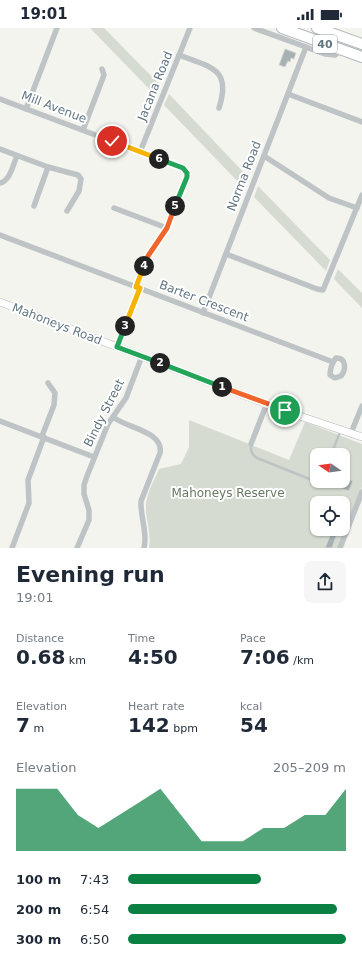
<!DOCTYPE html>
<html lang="en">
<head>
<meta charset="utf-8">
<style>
	body { margin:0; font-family:"DejaVu Sans",sans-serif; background:#f6f6f7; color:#1f2937; height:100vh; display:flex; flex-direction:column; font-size:15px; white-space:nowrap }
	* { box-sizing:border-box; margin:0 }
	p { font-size:13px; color:#747a83 }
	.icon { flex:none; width:22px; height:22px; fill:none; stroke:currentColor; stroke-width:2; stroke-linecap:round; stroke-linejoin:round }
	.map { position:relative; height:520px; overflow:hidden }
	.drawer { display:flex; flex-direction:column; background:#fff; flex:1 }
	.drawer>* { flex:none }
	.needle { width:26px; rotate:283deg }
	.fabs { position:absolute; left:310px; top:420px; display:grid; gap:8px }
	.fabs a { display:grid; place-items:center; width:40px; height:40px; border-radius:8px; background:#fff; box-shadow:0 1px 3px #0004; font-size:20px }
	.pin { position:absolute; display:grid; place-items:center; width:34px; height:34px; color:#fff; margin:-17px; border:2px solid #fff; border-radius:50%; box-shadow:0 1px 4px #0007 }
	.km { position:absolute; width:20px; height:20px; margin:-10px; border-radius:50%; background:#222; color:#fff; font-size:11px; line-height:20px; text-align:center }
	.round { display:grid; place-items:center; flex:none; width:42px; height:42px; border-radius:8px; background:#f6f6f7 }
	.overview { display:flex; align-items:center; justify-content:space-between; height:68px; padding:0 16px }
	h1 { font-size:22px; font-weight:700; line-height:30px }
	.figures { display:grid; grid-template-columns:repeat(3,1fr); gap:6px; height:68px; padding:4px 16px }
	.figures div { display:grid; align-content:center }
	.figures b { font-size:20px; font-weight:700 }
	.figures small { font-size:11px; font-weight:400 }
	.figures p { font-size:11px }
	.chart { height:112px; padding:8px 16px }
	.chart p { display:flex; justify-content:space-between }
	.chart svg { width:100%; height:72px; margin-top:4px; fill:#0b8043; opacity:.7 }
	ul { padding:0 16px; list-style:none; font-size:13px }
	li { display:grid; grid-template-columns:64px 48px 1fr; align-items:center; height:30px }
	li i { height:10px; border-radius:5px; background:#0b8043 }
	.status { display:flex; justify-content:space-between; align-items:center; height:28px; padding:0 20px; background:#fff; direction:ltr }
	.status svg { height:11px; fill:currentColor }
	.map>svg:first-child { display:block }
	.green { fill:#d5dbd0; fill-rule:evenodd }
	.building { fill:#a7b1b4; stroke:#d5d5d2 }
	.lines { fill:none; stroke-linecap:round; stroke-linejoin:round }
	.secondary-casing { stroke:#b3b9bd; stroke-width:8 }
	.highway-casing { stroke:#b3b8ba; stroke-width:12 }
	.lane { stroke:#bec4c6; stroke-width:2.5 }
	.street { stroke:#bec4c6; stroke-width:5.5 }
	.secondary { stroke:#fff; stroke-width:7 }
	.highway { stroke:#fff; stroke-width:10 }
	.split-1-casing { stroke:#fff; stroke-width:8 }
	.split-2-casing { stroke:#fff; stroke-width:8 }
	.split-3-casing { stroke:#fff; stroke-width:8 }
	.split-4-casing { stroke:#fff; stroke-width:8 }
	.split-5-casing { stroke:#fff; stroke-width:8 }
	.split-6-casing { stroke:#fff; stroke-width:8 }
	.split-7-casing { stroke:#fff; stroke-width:8 }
	.split-1 { stroke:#f0652b; stroke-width:5 }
	.split-2 { stroke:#22a559; stroke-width:5 }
	.split-3 { stroke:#22a559; stroke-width:5 }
	.split-4 { stroke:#f5b400; stroke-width:5 }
	.split-5 { stroke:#f0652b; stroke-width:5 }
	.split-6 { stroke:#22a559; stroke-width:5 }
	.split-7 { stroke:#f5b400; stroke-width:5 }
	.labels { text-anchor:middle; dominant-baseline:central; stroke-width:4; stroke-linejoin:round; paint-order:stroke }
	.shield { fill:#fff; stroke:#909fa8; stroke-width:1 }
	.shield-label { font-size:11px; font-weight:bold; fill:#617682 }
	.street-label { font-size:12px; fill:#617682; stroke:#fff }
	.park-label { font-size:12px; fill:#677960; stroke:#fff }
</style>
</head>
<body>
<div class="status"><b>19:01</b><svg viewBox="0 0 49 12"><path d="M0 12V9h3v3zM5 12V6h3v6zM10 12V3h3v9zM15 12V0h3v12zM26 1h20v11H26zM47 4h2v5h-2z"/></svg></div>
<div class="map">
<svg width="362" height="520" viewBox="0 0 362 520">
	<rect width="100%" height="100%" fill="#f4f4ef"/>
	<g class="green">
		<path d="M90 0H104L161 58 157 69Z"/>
		<path d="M169 66 249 150 245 161 164 77Z"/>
		<path d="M258 158 330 232 326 243 254 169Z"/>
		<path d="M338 241 362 265V280L334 251Z"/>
		<path d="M189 392 289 432 305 394 362 416V459L338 520H149C152 506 145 491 146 476 147 464 155 451 159 441L181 436 189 419ZM317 427H343V453H317ZM317 475H343V501H317Z"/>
	</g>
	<g class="building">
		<path d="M285 21 296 25 294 31 291 30 290 34 288 33 285 39 279 37Z"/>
		<path d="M343 449 353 453 349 463 335 458 337 453H343Z"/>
		<path d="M332 503 337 506 332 520H325Z"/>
	</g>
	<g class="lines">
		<g class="secondary-casing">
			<path id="secondary" d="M0 274 285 383 362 409"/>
		</g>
		<g class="highway-casing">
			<g id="highway">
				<path d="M282 0 362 29"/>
				<path d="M317 0 362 16"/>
			</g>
		</g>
		<g class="lane">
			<path d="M251 416C250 423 252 427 257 430L312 452 317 453"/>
			<path d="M331 427 340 404"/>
		</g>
		<g class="street">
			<path d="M254 0 325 26 335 27 342 22"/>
			<path d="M179 27C210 39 232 40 219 80"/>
			<path d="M288 66 362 94"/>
			<path d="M0 71 183 140 187 145V149L167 200 148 228 136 259"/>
			<path d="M26 81 57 0"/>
			<path d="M83 102 104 47 102 41"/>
			<path d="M0 121 48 139 78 147 81 151 79 163 67 183"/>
			<path d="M140 124 190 0"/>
			<path d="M264 128 329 170 357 180"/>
			<path d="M0 155C10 153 13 137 17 128"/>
			<path d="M34 178 48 139"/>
			<path d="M114 180 167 200"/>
			<path d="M0 207 333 334"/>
			<path d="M226 226 317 261 323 262 362 167"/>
			<path d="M203 285 306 19"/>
			<path d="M117 319 140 260"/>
			<path d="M336 330C347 330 346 342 341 348L335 350 330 347C330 342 332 334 336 330Z"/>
			<path d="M113 389C126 400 164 403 160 425L141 473C140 489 148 505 144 520"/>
			<path d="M0 393 94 429"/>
			<path d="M351 405 362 378"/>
			<path d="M42 408 54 377 55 365 48 355"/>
			<path d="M251 416 267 375"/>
			<path d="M12 520 29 475 28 452 44 409"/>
			<path d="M77 520 89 492V482L84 466V457L87 448 108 396 126 370 142 328"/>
			<path d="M340 520 362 464"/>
		</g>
		<use href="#secondary" class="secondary"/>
		<use href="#highway" class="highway"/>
	</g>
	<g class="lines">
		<g class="split-1-casing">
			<path id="split-1" d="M222 359 285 382"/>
		</g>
		<g class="split-2-casing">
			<path id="split-2" d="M160 335 222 359"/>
		</g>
		<g class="split-3-casing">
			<path id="split-3" d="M125 298 117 319 160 335"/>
		</g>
		<g class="split-4-casing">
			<path id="split-4" d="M125 298 140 260 136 259 144 238"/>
		</g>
		<g class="split-5-casing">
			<path id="split-5" d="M144 238 148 228 167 200 175 178"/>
		</g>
		<g class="split-6-casing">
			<path id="split-6" d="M159 131 183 140 187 145V149L175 178"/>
		</g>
		<g class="split-7-casing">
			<path id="split-7" d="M112 113 159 131"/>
		</g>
		<use href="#split-1" class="split-1"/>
		<use href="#split-2" class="split-2"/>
		<use href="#split-3" class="split-3"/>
		<use href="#split-4" class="split-4"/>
		<use href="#split-5" class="split-5"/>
		<use href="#split-6" class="split-6"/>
		<use href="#split-7" class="split-7"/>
	</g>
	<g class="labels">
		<rect class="shield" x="313" y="7" width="24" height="18" rx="3"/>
		<g class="shield-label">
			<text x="325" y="16">40</text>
		</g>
		<g class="street-label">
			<text transform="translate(155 58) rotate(-68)">Jacana Road</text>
			<text transform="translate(54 79) rotate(21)">Mill Avenue</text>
			<text transform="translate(244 148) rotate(-69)">Norma Road</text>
			<text transform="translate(204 273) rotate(21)">Barter Crescent</text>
			<text transform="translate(57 296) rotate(21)">Mahoneys Road</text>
			<text transform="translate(104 385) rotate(-63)">Bindy Street</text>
		</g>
		<g class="park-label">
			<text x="228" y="465">Mahoneys Reserve</text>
		</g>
	</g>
</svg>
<div class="fabs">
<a><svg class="needle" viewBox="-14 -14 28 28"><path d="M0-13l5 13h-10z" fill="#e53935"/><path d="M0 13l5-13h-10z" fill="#747a83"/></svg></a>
<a><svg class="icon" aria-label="locate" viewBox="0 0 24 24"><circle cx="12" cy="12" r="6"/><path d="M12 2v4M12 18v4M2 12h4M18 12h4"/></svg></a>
</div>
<div class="pin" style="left:285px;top:382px;background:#1e9e55"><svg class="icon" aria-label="arrive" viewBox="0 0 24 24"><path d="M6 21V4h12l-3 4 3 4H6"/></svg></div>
<div class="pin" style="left:112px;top:113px;background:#d93025"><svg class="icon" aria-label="check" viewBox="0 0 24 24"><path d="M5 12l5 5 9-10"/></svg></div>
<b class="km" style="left:222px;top:359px">1</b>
<b class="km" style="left:160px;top:335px">2</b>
<b class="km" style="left:125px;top:298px">3</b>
<b class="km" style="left:144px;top:238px">4</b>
<b class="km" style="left:175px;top:178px">5</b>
<b class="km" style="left:159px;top:131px">6</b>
</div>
<section class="drawer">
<div class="overview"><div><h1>Evening run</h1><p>19:01</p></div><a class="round"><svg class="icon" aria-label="share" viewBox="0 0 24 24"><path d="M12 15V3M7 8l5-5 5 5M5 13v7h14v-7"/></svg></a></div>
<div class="figures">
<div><p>Distance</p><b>0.68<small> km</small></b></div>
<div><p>Time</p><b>4:50</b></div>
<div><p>Pace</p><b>7:06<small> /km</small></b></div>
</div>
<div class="figures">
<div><p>Elevation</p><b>7<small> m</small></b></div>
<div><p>Heart rate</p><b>142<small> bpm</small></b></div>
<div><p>kcal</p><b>54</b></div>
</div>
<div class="chart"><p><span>Elevation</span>205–209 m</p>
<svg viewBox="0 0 160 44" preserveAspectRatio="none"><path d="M0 44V6L10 6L20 6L30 22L40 30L50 22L60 14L70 6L80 22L90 38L100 38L110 38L120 30L130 30L140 22L150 22L160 6V44z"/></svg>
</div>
<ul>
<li><b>100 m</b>7:43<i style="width:61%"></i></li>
<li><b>200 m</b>6:54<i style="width:96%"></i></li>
<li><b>300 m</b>6:50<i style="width:100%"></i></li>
</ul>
</section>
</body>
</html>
